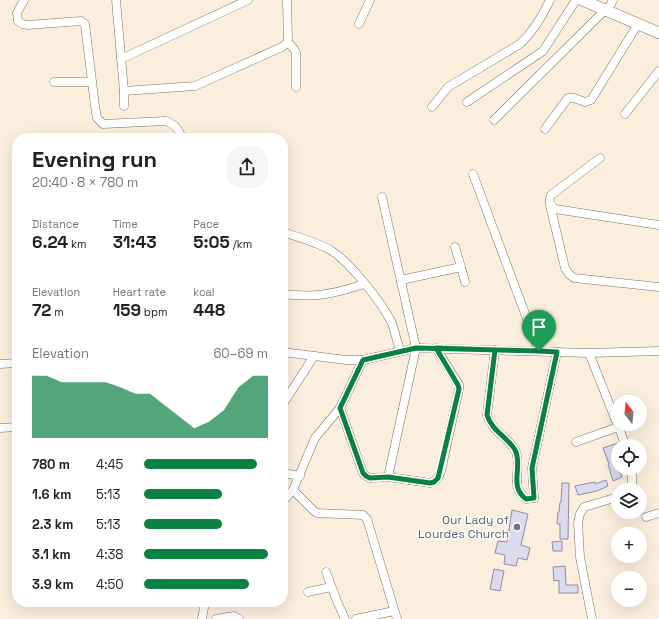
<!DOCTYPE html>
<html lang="en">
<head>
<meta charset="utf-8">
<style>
	body { margin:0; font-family:"Space Grotesk",sans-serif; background:#f6f6f6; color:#222; height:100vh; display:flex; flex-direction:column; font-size:15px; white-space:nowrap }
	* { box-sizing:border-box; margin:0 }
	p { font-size:13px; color:#767676 }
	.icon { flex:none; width:22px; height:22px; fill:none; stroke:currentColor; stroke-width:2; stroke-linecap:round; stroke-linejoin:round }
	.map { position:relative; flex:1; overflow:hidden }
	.details { position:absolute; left:12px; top:133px; width:276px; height:474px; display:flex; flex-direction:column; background:#fff; border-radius:16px; box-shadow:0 4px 16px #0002 }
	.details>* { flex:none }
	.needle { width:26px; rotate:344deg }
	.tools { position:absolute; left:611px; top:395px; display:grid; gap:8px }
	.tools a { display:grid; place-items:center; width:36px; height:36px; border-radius:50%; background:#fff; box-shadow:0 4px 16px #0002; font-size:20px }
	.pin { position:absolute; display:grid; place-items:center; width:34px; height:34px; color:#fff; margin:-41px -17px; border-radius:50% 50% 50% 0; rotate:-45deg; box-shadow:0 0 4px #0007 }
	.pin .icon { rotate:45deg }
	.round { display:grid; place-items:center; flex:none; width:42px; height:42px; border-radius:16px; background:#f6f6f6 }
	.overview { display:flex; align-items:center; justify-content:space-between; height:68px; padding:0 20px }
	h1 { font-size:22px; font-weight:600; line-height:30px }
	.stats { display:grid; grid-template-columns:repeat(3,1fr); gap:6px; height:68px; padding:4px 20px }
	.stats div { display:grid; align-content:center }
	.stats b { font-size:17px; font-weight:600 }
	.stats small { font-size:11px; font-weight:400 }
	.stats p { font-size:11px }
	.chart { height:112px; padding:8px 20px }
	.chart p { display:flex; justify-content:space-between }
	.chart svg { width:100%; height:72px; margin-top:4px; fill:#0b8043; opacity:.7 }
	ul { padding:0 20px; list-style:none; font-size:13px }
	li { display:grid; grid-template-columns:64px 48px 1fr; align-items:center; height:30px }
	li i { height:10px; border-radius:5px; background:#0b8043 }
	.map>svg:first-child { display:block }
	.building { fill:#dcdaee; stroke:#8f8d9f }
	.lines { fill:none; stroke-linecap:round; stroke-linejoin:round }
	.street-casing { stroke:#7f7263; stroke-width:9 }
	.secondary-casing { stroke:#7f7263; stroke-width:12 }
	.street { stroke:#fff; stroke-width:8 }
	.secondary { stroke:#fff; stroke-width:11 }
	.route-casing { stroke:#fff; stroke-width:8 }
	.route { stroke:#0b8043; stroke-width:5 }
	.worship-dot { fill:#6b7280; stroke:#fefefe; stroke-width:1.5 }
	.labels { text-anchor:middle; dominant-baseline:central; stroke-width:3; stroke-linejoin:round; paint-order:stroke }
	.worship-label { font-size:12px; fill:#5b616d; stroke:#fefefe; text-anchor:end }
</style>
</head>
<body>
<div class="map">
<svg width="659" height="619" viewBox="0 0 659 619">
	<rect width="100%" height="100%" fill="#fceedd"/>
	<g class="building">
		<path d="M618 443V468H619L622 477 613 481 608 464H609L603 448Z"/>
		<path d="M606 480 608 486 597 491 578 495 575 486 595 482V484Z"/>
		<path d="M562 483H569L568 539H560V524H557L558 512H559L560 502H561Z"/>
		<path d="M512 510 528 514 521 545 530 548 527 560 518 558 516 566 504 564 505 555 495 553 498 541 507 542Z"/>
		<path d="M562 541V551H553L552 542Z"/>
		<path d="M565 566 566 585H578V593H559V580L554 581 553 567Z"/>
		<path d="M494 569 504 571 500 591 490 589Z"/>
	</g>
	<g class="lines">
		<g class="street-casing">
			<g id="street">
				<path d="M24 0 17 13 18 21 22 24 28 25 81 21 85 24 95 106 97 118 103 124 166 121C175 125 178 128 182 138"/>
				<path d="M116 0 124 91V106"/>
				<path d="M607 11 613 0"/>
				<path d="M359 24 370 0"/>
				<path d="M288 42 294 49 296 53V87"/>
				<path d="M121 59 248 0"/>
				<path d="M54 82H92"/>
				<path d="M124 91 195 86 282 47 288 42 287 0"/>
				<path d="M467 102 543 51 576 0"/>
				<path d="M432 107 448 87 520 44C534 31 542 17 550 0"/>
				<path d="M625 114 659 71"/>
				<path d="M494 120 605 10"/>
				<path d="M545 129 568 98H574L585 102 591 100 638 24"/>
				<path d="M600 158 551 195C548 202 550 204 555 209L659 225"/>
				<path d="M473 174 539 351"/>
				<path d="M382 197 416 348 388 477"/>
				<path d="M550 205 565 268 569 274 574 278 659 287"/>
				<path d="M283 232C295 236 322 244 332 251 349 262 378 298 388 316L392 323 400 351"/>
				<path d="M461 267 465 282"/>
				<path d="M401 280 461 267 455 247"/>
				<path d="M283 294C315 298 334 294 364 284"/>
				<path d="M495 350 487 415C492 432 511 439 516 452 522 468 509 487 526 499L534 498 532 468 557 352"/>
				<path d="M283 352 346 360H363L416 348 589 353 659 351"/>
				<path d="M589 353 626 446"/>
				<path d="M0 364 17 363"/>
				<path d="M283 404 314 356"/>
				<path d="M340 408 363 473 366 476 370 478 388 477 430 483C437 481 439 477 441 471L459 389V385L436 348"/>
				<path d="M0 428 17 427"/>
				<path d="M576 442 618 427"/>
				<path d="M283 473 300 476"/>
				<path d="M293 490 314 511 317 513 363 515 367 519 397 619"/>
				<path d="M630 490 632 485V468"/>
				<path d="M283 501 293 490 315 438 340 408 363 360"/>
				<path d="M646 517 659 513"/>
				<path d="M326 572 337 601 345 619"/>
				<path d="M308 592 331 587"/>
				<path d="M202 619 205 602"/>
				<path d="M216 619 234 616 239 619"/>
				<path d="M356 619 394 611"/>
				<path d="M592 619 580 557 578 523 580 514 584 507 618 497"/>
			</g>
		</g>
		<g class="secondary-casing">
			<path id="secondary" d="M582 0 659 33"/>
		</g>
		<use href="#street" class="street"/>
		<use href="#secondary" class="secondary"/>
	</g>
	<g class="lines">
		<g class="route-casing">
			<path id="route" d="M539 351 416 348 363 360 340 408 363 473 366 476 370 478 388 477 430 483 434 482 438 478 459 389 458 385 436 348 495 350 487 415C492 432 511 439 516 452 522 468 509 487 526 499L534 498 532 468 557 352 539 351"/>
		</g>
		<use href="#route" class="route"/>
	</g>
	<circle class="worship-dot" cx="517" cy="527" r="4"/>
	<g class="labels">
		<g class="worship-label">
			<text x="509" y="520">Our Lady of<tspan x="509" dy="14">Lourdes Church</tspan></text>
		</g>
	</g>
</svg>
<div class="tools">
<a><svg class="needle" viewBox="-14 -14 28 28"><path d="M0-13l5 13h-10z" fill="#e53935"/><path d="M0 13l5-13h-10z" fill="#767676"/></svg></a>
<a><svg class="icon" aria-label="locate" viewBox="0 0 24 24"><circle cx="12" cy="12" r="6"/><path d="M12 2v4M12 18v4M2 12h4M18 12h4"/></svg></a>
<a><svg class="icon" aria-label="layers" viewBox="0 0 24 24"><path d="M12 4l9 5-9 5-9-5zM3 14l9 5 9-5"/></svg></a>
<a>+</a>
<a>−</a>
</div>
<div class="pin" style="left:539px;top:351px;background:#1e9e55"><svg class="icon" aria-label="arrive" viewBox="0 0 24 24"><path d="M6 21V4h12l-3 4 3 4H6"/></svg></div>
<section class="details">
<div class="overview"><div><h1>Evening run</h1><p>20:40 · 8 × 780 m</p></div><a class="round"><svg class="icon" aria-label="share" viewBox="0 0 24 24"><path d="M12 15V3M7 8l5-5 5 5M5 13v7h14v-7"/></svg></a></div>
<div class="stats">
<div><p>Distance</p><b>6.24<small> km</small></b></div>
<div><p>Time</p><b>31:43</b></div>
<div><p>Pace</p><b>5:05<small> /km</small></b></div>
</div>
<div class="stats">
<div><p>Elevation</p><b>72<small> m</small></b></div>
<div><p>Heart rate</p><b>159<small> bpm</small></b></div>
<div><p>kcal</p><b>448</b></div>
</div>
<div class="chart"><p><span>Elevation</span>60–69 m</p>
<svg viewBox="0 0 160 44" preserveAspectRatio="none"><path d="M0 44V6L10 6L20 10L30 10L40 10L50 10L60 13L70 17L80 17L90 24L100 31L110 38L120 34L130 27L140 13L150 6L160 6V44z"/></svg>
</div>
<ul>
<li><b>780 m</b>4:45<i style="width:91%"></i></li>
<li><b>1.6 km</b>5:13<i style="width:63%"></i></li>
<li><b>2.3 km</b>5:13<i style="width:63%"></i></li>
<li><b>3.1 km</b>4:38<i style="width:100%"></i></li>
<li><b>3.9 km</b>4:50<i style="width:85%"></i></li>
</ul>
</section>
</div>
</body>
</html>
